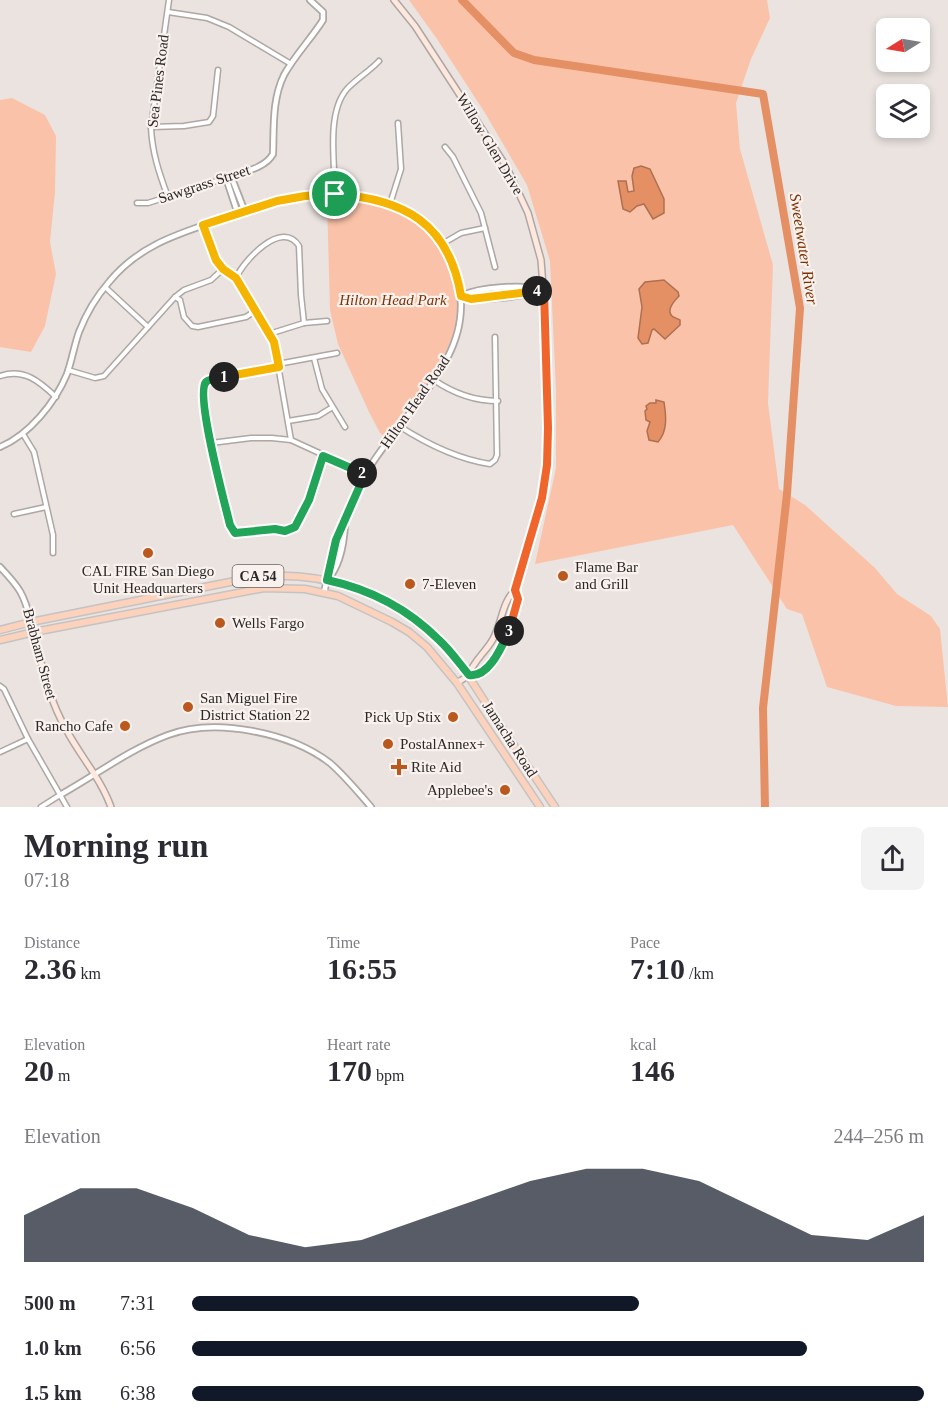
<!DOCTYPE html>
<html lang="en">
<head>
<meta charset="utf-8">
<style>
	body { margin:0; font-family:"Times New Roman",serif; background:#f2f2f3; color:#2b2b33; height:100vh; display:flex; flex-direction:column; font-size:22px; white-space:nowrap }
	* { box-sizing:border-box; margin:0 }
	p { font-size:20px; color:#7c7c81 }
	.icon { flex:none; width:33px; height:33px; fill:none; stroke:currentColor; stroke-width:2; stroke-linecap:round; stroke-linejoin:round }
	.map { position:relative; height:807px; overflow:hidden }
	.side { display:flex; flex-direction:column; background:#fff; flex:1 }
	.side>* { flex:none }
	.needle { width:39px; rotate:259deg }
	.tools { position:absolute; left:876px; top:18px; display:grid; gap:12px }
	.tools a { display:grid; place-items:center; width:54px; height:54px; border-radius:9px; background:#fff; box-shadow:0 3px 9px #0003; font-size:30px }
	.pin { position:absolute; display:grid; place-items:center; width:51px; height:51px; color:#fff; margin:-26px; border:3px solid #fff; border-radius:50%; box-shadow:0 2px 6px #0007 }
	.km { position:absolute; width:30px; height:30px; margin:-15px; border-radius:50%; background:#222; color:#fff; font-size:16px; line-height:30px; text-align:center }
	.round { display:grid; place-items:center; flex:none; width:63px; height:63px; border-radius:9px; background:#f2f2f3 }
	.summary { display:flex; align-items:center; justify-content:space-between; height:102px; padding:0 24px }
	h1 { font-size:33px; font-weight:700; line-height:45px }
	.figures { display:grid; grid-template-columns:repeat(3,1fr); gap:9px; height:102px; padding:6px 24px }
	.figures div { display:grid; align-content:center }
	.figures b { font-size:30px; font-weight:700 }
	.figures small { font-size:16px; font-weight:400 }
	.figures p { font-size:16px }
	.chart { height:168px; padding:12px 24px }
	.chart p { display:flex; justify-content:space-between }
	.chart svg { width:100%; height:108px; margin-top:6px; fill:#111827; opacity:.7 }
	ul { padding:0 24px; list-style:none; font-size:20px }
	li { display:grid; grid-template-columns:96px 72px 1fr; align-items:center; height:45px }
	li i { height:15px; border-radius:8px; background:#111827 }
	.map>svg:first-child { display:block }
	.green { fill:#fac3a9 }
	.water { fill:#e58f65; stroke:#ad7052; stroke-width:1.5 }
	.lines { fill:none; stroke-linecap:round; stroke-linejoin:round }
	.river { stroke:#e58f65; stroke-width:8 }
	.minor-casing { stroke:#aea7a4; stroke-width:7 }
	.tertiary-casing { stroke:#aea7a4; stroke-width:8 }
	.secondary-casing { stroke:#aea7a4; stroke-width:8 }
	.primary-casing { stroke:#c4c3c3; stroke-width:9 }
	.minor { stroke:#fff; stroke-width:4 }
	.tertiary { stroke:#fff; stroke-width:4.5 }
	.secondary { stroke:#fee8de; stroke-width:5 }
	.primary { stroke:#fdd2bd; stroke-width:6 }
	.split-1-casing { stroke:#fff; stroke-width:12 }
	.split-2-casing { stroke:#fff; stroke-width:12 }
	.split-3-casing { stroke:#fff; stroke-width:12 }
	.split-4-casing { stroke:#fff; stroke-width:12 }
	.split-5-casing { stroke:#fff; stroke-width:12 }
	.split-1 { stroke:#f5b400; stroke-width:8 }
	.split-2 { stroke:#22a559; stroke-width:8 }
	.split-3 { stroke:#22a559; stroke-width:8 }
	.split-4 { stroke:#f0652b; stroke-width:8 }
	.split-5 { stroke:#f5b400; stroke-width:8 }
	.poi-dot { fill:#ba581e; stroke:#f8f1ed; stroke-width:2 }
	.labels { text-anchor:middle; dominant-baseline:central; stroke-width:4.5; stroke-linejoin:round; paint-order:stroke }
	.shield { fill:#f8f1ed; stroke:#686462; stroke-width:1.5 }
	.shield-label { font-size:14px; font-weight:bold; fill:#2b2827 }
	.street-label { font-size:15px; fill:#2b2827; stroke:#f8f1ed }
	.park-label { font-size:15px; font-style:italic; fill:#7e3200; stroke:#f8f1ed }
	.poi-label { font-size:15px; fill:#2b2827; stroke:#f8f1ed; text-anchor:start }
	.water-label { font-size:16px; font-style:italic; fill:#7e3200; stroke:#f8f1ed }
</style>
</head>
<body>
<div class="map">
<svg width="948" height="807" viewBox="0 0 948 807">
	<rect width="100%" height="100%" fill="#eae3e0"/>
	<g class="green">
		<path d="M409 0H767L770 18 751 59 736 103 740 149 773 265 768 403 779 489 805 505 875 568 897 594 931 616 940 629 948 707 896 706 827 687 802 614 787 609 733 525 535 564 556 468V390L550 261 527 185 485 113 437 39Z"/>
		<path d="M12 98 45 115 56 136 55 192 50 242 56 274 45 326 31 352 0 347V100Z"/>
		<path d="M338 199C359 201 382 204 401 214 437 232 463 280 456 321 454 335 448 347 442 360 428 388 401 410 385 437L380 433 369 412 338 344 330 310 327 200Z"/>
	</g>
	<g class="water">
		<path d="M641 166 650 169 664 199V213L653 219 644 204 637 206 630 212 623 209 618 181H626L628 192 634 191 632 176 634 168Z"/>
		<path d="M664 280 678 292 679 296C675 300 666 310 672 316 674 318 677 318 680 320V325L665 339 654 329 652 330 648 343 642 344 638 338 642 307 639 289 645 282Z"/>
		<path d="M656 400 664 402C666 415 668 431 658 442L649 440 647 431 650 422 646 420 645 411 647 409 646 406 650 403H656Z"/>
	</g>
	<g class="lines">
		<path class="river" d="M462 0 514 53 534 60 763 94 800 308 787 494 763 708 765 807"/>
		<g class="minor-casing">
			<g id="minor">
				<path d="M168 12 207 18 229 27 291 64"/>
				<path d="M151 127 184 126 209 122 213 116 218 70"/>
				<path d="M445 147 453 157 481 213 495 267"/>
				<path d="M335 194C335 163 326 113 347 89 357 78 370 71 379 61"/>
				<path d="M168 197C159 173 152 152 151 127L169 0"/>
				<path d="M137 203H148L226 178"/>
				<path d="M390 204 401 169 398 123"/>
				<path d="M203 225C211 246 215 267 236 278"/>
				<path d="M442 244 461 233 485 228"/>
				<path d="M236 278 274 342 291 440"/>
				<path d="M236 278C244 260 282 219 299 246L301 295 304 323"/>
				<path d="M105 287 148 327"/>
				<path d="M175 297 180 300 184 317 192 326 198 327 246 317 255 311"/>
				<path d="M269 334 304 323 327 321"/>
				<path d="M314 358 322 389 345 427"/>
				<path d="M278 364 337 353"/>
				<path d="M279 367 209 380C201 386 202 396 203 405L231 529 235 533 239 534 264 530H286L295 527 309 500 323 456"/>
				<path d="M68 370 95 378 104 376 175 297 184 290 211 280 223 269"/>
				<path d="M0 376C24 368 39 381 56 397"/>
				<path d="M434 380C453 393 474 401 498 401"/>
				<path d="M288 421 318 416 331 408"/>
				<path d="M399 426C427 444 457 459 490 464L495 460 497 455 495 337"/>
				<path d="M23 434 34 452 53 535V553"/>
				<path d="M211 443 251 438H272L291 440 365 474"/>
				<path d="M14 514 46 507"/>
				<path d="M0 686 4 689 28 739 67 807"/>
				<path d="M0 752 28 739"/>
				<path d="M41 807 60 795"/>
			</g>
		</g>
		<g class="tertiary-casing">
			<g id="tertiary">
				<path d="M231 176 245 212"/>
				<path d="M238 214 226 178C241 172 265 169 273 154 274 128 272 99 284 75 295 55 311 39 323 20V12L310 0"/>
				<path d="M461 296C481 286 522 285 544 289"/>
				<path d="M461 296C482 302 521 297 541 290"/>
				<path d="M0 447C29 435 55 403 67 374 72 360 74 346 79 332 86 314 96 297 109 282 140 244 181 233 225 218 242 213 259 206 276 202 322 189 381 190 420 220 449 243 465 282 460 319 453 376 392 426 365 475 357 489 352 504 346 519 343 527 339 534 336 541 330 558 328 576 324 593"/>
				<path d="M0 567C20 588 24 594 31 622"/>
				<path d="M327 580C341 566 344 543 345 524"/>
				<path d="M60 795C96 775 130 749 168 735 216 717 291 733 330 763 345 776 358 792 371 807"/>
			</g>
		</g>
		<g class="secondary-casing">
			<g id="secondary">
				<path d="M394 0 415 26 506 166 528 213 541 260 545 313 547 465 541 498 515 590C502 602 502 623 493 639 486 652 473 661 469 675"/>
				<path d="M31 622C41 660 47 697 67 731 81 757 101 779 111 807"/>
				<path d="M457 683 469 675H479C496 662 526 610 515 590"/>
			</g>
		</g>
		<g class="primary-casing">
			<g id="primary">
				<path d="M0 630 31 622 255 577C322 570 393 592 440 641 461 662 475 687 491 711 512 743 534 775 555 807"/>
				<path d="M0 640 34 632 264 588 305 589 338 596 392 622 409 632 427 647 457 683 540 807"/>
			</g>
		</g>
		<use href="#minor" class="minor"/>
		<use href="#tertiary" class="tertiary"/>
		<use href="#secondary" class="secondary"/>
		<use href="#primary" class="primary"/>
	</g>
	<g class="lines">
		<g class="split-1-casing">
			<path id="split-1" d="M224 377 279 367 274 342 236 278 223 269 216 260 203 225 277 201 305 196 335 194"/>
		</g>
		<g class="split-2-casing">
			<path id="split-2" d="M224 377C219 378 210 378 206 382 195 394 225 504 230 525L235 533 275 529 285 531 295 527 309 500 323 456 362 473"/>
		</g>
		<g class="split-3-casing">
			<path id="split-3" d="M362 473 365 474 336 540 327 580C369 589 408 609 439 640 450 650 459 663 469 675 489 678 502 646 509 631"/>
		</g>
		<g class="split-4-casing">
			<path id="split-4" d="M509 631 518 599 515 590 542 498 547 465 548 428 544 289 537 291"/>
		</g>
		<g class="split-5-casing">
			<path id="split-5" d="M335 194C404 199 449 223 461 296L471 299 537 291"/>
		</g>
		<use href="#split-1" class="split-1"/>
		<use href="#split-2" class="split-2"/>
		<use href="#split-3" class="split-3"/>
		<use href="#split-4" class="split-4"/>
		<use href="#split-5" class="split-5"/>
	</g>
	<g class="poi-dot">
		<circle cx="148" cy="553" r="6"/>
		<circle cx="563" cy="576" r="6"/>
		<circle cx="410" cy="584" r="6"/>
		<circle cx="220" cy="623" r="6"/>
		<circle cx="188" cy="707" r="6"/>
		<circle cx="453" cy="717" r="6"/>
		<circle cx="125" cy="726" r="6"/>
		<circle cx="388" cy="744" r="6"/>
		<path d="M396 758h6v6h6v6h-6v6h-6v-6h-6v-6h6z"/>
		<circle cx="505" cy="790" r="6"/>
	</g>
	<g class="labels">
		<rect class="shield" x="232.5" y="565" width="51" height="22" rx="4.5"/>
		<g class="shield-label">
			<text x="258" y="576">CA 54</text>
		</g>
		<g class="street-label">
			<text transform="translate(158 81) rotate(-83)">Sea Pines Road</text>
			<text transform="translate(490 144) rotate(59)">Willow Glen Drive</text>
			<text transform="translate(204 184) rotate(-18)">Sawgrass Street</text>
			<text transform="translate(415 402) rotate(-55)">Hilton Head Road</text>
			<text transform="translate(40 654) rotate(75)">Brabham Street</text>
			<text transform="translate(510 739) rotate(57)">Jamacha Road</text>
		</g>
		<g class="park-label">
			<text x="393" y="300">Hilton Head Park</text>
		</g>
		<g class="poi-label">
			<text x="575" y="567">Flame Bar<tspan x="575" dy="17">and Grill</tspan></text>
			<text x="148" y="571" text-anchor="middle">CAL FIRE San Diego<tspan x="148" dy="17">Unit Headquarters</tspan></text>
			<text x="422" y="584">7-Eleven</text>
			<text x="232" y="623">Wells Fargo</text>
			<text x="200" y="698">San Miguel Fire<tspan x="200" dy="17">District Station 22</tspan></text>
			<text x="441" y="717" text-anchor="end">Pick Up Stix</text>
			<text x="113" y="726" text-anchor="end">Rancho Cafe</text>
			<text x="400" y="744">PostalAnnex+</text>
			<text x="411" y="767">Rite Aid</text>
			<text x="493" y="790" text-anchor="end">Applebee's</text>
		</g>
		<g class="water-label">
			<text transform="translate(804 249) rotate(81)">Sweetwater River</text>
		</g>
	</g>
</svg>
<div class="tools">
<a><svg class="needle" viewBox="-14 -14 28 28"><path d="M0-13l5 13h-10z" fill="#e53935"/><path d="M0 13l5-13h-10z" fill="#7c7c81"/></svg></a>
<a><svg class="icon" aria-label="layers" viewBox="0 0 24 24"><path d="M12 4l9 5-9 5-9-5zM3 14l9 5 9-5"/></svg></a>
</div>
<div class="pin" style="left:335px;top:194px;background:#1e9e55"><svg class="icon" aria-label="arrive" viewBox="0 0 24 24"><path d="M6 21V4h12l-3 4 3 4H6"/></svg></div>
<b class="km" style="left:224px;top:377px">1</b>
<b class="km" style="left:362px;top:473px">2</b>
<b class="km" style="left:509px;top:631px">3</b>
<b class="km" style="left:537px;top:291px">4</b>
</div>
<section class="side">
<div class="summary"><div><h1>Morning run</h1><p>07:18</p></div><a class="round"><svg class="icon" aria-label="share" viewBox="0 0 24 24"><path d="M12 15V3M7 8l5-5 5 5M5 13v7h14v-7"/></svg></a></div>
<div class="figures">
<div><p>Distance</p><b>2.36<small> km</small></b></div>
<div><p>Time</p><b>16:55</b></div>
<div><p>Pace</p><b>7:10<small> /km</small></b></div>
</div>
<div class="figures">
<div><p>Elevation</p><b>20<small> m</small></b></div>
<div><p>Heart rate</p><b>170<small> bpm</small></b></div>
<div><p>kcal</p><b>146</b></div>
</div>
<div class="chart"><p><span>Elevation</span>244–256 m</p>
<svg viewBox="0 0 160 44" preserveAspectRatio="none"><path d="M0 44V25L10 14L20 14L30 22L40 33L50 38L60 35L70 27L80 19L90 11L100 6L110 6L120 11L130 22L140 33L150 35L160 25V44z"/></svg>
</div>
<ul>
<li><b>500 m</b>7:31<i style="width:61%"></i></li>
<li><b>1.0 km</b>6:56<i style="width:84%"></i></li>
<li><b>1.5 km</b>6:38<i style="width:100%"></i></li>
</ul>
</section>
</body>
</html>
